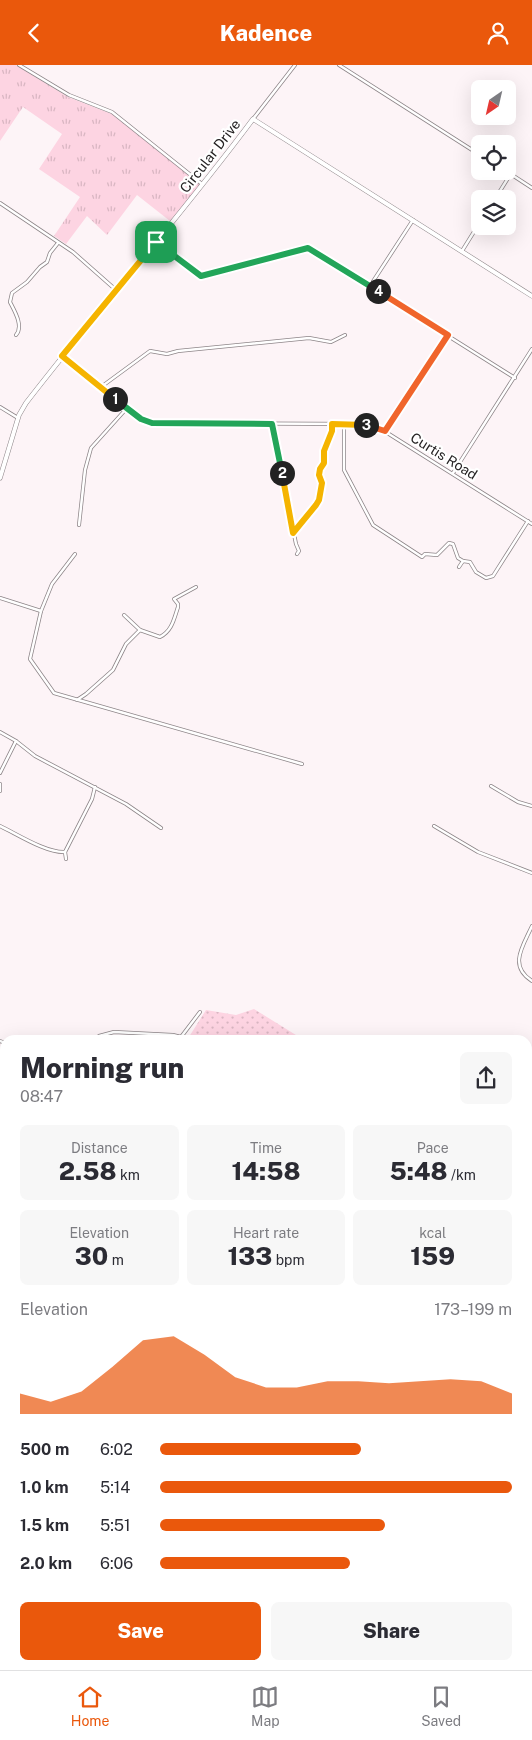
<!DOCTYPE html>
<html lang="en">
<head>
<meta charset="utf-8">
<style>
	body { margin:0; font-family:"Public Sans",sans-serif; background:#f7f7f7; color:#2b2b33; height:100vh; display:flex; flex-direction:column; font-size:19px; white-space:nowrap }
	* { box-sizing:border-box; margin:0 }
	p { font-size:16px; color:#7c7c81 }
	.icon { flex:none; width:28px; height:28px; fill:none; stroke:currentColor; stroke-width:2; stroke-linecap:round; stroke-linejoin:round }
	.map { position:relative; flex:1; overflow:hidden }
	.details { position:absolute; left:0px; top:970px; width:532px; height:635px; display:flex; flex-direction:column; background:#fff; border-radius:15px 15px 0 0; box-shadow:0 5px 20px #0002 }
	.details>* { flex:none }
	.needle { width:32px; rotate:214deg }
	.tools { position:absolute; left:471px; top:15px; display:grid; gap:10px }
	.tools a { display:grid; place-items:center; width:45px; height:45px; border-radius:8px; background:#fff; box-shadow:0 5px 20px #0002; font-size:25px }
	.pin { position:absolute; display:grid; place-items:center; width:42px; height:42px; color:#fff; margin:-21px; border-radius:10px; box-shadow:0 2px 8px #0006 }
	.km { position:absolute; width:25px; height:25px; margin:-12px; border-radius:50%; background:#222; color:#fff; font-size:14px; line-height:25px; text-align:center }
	.round { display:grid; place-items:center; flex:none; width:52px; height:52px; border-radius:8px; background:#f7f7f7 }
	.head { display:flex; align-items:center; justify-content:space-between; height:85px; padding:0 20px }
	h1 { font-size:28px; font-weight:800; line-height:38px }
	.stats { display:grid; grid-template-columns:repeat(3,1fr); gap:8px; height:85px; padding:5px 20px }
	.stats div { display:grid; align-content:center; border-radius:8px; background:#f7f7f7; text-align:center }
	.stats b { font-size:25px; font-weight:800 }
	.stats small { font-size:14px; font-weight:400 }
	.stats p { font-size:14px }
	.chart { height:140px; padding:10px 20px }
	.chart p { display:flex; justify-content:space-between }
	.chart svg { width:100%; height:90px; margin-top:5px; fill:#ea580c; opacity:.7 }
	.button { display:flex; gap:10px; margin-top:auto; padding:10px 20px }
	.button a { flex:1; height:58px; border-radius:8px; background:#ea580c; color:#fff; font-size:20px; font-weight:800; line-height:58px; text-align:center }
	.button a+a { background:#f7f7f7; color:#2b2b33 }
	ul { padding:0 20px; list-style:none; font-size:16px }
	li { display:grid; grid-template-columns:80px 60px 1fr; align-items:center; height:38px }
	li i { height:12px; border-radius:6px; background:#ea580c }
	header { display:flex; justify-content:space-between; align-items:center; height:65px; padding:0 20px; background:#ea580c; color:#fff; font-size:22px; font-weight:800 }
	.tabs { display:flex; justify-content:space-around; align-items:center; height:70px; border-top:1px solid #e1e1e2; background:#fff; font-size:14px; color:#7c7c81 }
	.tabs a { display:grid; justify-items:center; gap:2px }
	.tabs .selected { color:#ea580c }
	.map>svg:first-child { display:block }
	.grass { fill:url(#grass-tufts) }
	.park { fill:url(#park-dots) }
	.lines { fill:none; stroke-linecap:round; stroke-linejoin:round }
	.street-casing { stroke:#8d8588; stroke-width:4 }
	.secondary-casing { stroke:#8d8588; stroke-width:5 }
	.street { stroke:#fff; stroke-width:2.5 }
	.secondary { stroke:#fff; stroke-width:4 }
	.split-1-casing { stroke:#fff; stroke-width:10 }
	.split-2-casing { stroke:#fff; stroke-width:10 }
	.split-3-casing { stroke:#fff; stroke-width:10 }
	.split-4-casing { stroke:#fff; stroke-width:10 }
	.split-5-casing { stroke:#fff; stroke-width:10 }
	.split-1 { stroke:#f5b400; stroke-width:6 }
	.split-2 { stroke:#22a559; stroke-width:6 }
	.split-3 { stroke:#f5b400; stroke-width:6 }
	.split-4 { stroke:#f0652b; stroke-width:6 }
	.split-5 { stroke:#22a559; stroke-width:6 }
	.labels { text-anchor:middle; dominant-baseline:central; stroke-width:4.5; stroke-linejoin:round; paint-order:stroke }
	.street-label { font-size:14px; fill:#262324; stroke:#fff }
</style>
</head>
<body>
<header><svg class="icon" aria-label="back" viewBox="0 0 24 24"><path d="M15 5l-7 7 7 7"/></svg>Kadence<svg class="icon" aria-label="person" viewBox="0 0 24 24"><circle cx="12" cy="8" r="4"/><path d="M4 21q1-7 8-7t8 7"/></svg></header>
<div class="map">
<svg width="532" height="1605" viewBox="0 0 532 1605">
	<defs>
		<pattern id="grass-tufts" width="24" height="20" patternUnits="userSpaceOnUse" patternTransform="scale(1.25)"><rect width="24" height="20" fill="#fdd4e2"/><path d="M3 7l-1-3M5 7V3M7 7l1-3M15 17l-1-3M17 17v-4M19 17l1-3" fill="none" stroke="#d9b6c2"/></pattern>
		<pattern id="park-dots" width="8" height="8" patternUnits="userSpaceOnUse" patternTransform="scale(1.25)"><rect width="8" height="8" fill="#fdd4e2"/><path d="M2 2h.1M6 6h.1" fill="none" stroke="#d9b6c2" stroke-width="1.8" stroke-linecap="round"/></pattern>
	</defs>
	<rect width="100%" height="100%" fill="#fdf4f7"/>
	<path class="grass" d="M0 0H16L68 32 112 49 199 118V122L170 156 137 130 107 170 87 151 66 179 54 171 80 132 39 104 62 69 23 42 0 76Z"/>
	<g class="park">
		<path d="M254 944 304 975H187L206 945 236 950Z"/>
		<path d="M5 1251V1537L0 1529V1259Z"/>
		<path d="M42 1600H240L244 1601 246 1605H45Z"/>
	</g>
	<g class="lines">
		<g class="street-casing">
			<g id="street">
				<path d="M19 0 69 30 112 47 202 119"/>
				<path d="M339 0 480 90"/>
				<path d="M253 54 295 0"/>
				<path d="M506 106 532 123"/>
				<path d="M495 134 510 110"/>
				<path d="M0 138 73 187 116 225"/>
				<path d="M156 177 201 211 308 183 515 313"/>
				<path d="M462 186 480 157"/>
				<path d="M370 221 413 155"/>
				<path d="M16 270C24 261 14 245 10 237L12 228 27 217 40 202 47 197 50 188 58 178"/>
				<path d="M62 291 141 354 152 358 364 359 381 364 532 459"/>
				<path d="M101 322 150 286 167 289 178 286 309 273 331 277 345 270"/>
				<path d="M0 342 18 353"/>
				<path d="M272 359 296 479 299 486 297 489"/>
				<path d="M344 359V405L373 460 422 492 425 489 437 490 449 478 453 479 458 493 463 496"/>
				<path d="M385 365 448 271"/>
				<path d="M453 408 532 284"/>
				<path d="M79 460 85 405 91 383 127 343"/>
				<path d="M293 468 316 440 319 435 322 418 319 411 320 404 324 398V386L332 366V359"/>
				<path d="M75 489 52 519 41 546 30 594 54 628 302 699"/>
				<path d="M459 502 463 496 470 497 476 507 486 513 493 511 528 456"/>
				<path d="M0 533 41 546"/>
				<path d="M124 550 140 565"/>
				<path d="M77 635 86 629 113 605 126 579 140 565 160 572C172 566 174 554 178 542V539L174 534 196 522"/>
				<path d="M0 667 16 676 35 691 126 739 161 763"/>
				<path d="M0 708 16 676"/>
				<path d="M0 719V726"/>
				<path d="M491 721 518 737 532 741"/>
				<path d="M0 761C17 769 46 788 65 787"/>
				<path d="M434 761 478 787 532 808"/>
				<path d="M66 794 65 787 92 734 95 722"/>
				<path d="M532 861C523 881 508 901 532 916"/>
				<path d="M97 975 99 971 114 967 173 970 181 972 200 947"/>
				<path d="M0 976 5 978"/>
				<path d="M0 1053 4 1040"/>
				<path d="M0 1131 5 1129"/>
				<path d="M0 1175 5 1184"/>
				<path d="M528 1205 532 1208"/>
				<path d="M0 1217 5 1227"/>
				<path d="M0 1235 5 1231"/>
				<path d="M528 1239 532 1231"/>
				<path d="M528 1384 532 1416"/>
				<path d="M528 1479 532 1444"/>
				<path d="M528 1497H532"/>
				<path d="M528 1568 532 1570"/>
				<path d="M0 1582 5 1583"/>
				<path d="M298 1600 303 1605"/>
				<path d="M403 1605 406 1600"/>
			</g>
		</g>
		<g class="secondary-casing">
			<path id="secondary" d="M0 413 19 350 26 338C100 242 181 151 253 54L532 231"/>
		</g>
		<use href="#street" class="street"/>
		<use href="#secondary" class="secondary"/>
	</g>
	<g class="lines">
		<g class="split-1-casing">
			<path id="split-1" d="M115 334 62 291 156 177"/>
		</g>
		<g class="split-2-casing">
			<path id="split-2" d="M115 334 141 354 152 358 272 359 282 408"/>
		</g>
		<g class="split-3-casing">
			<path id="split-3" d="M282 408 293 468 316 440 319 435 322 418 319 410 320 404 324 398V386L332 366V359L366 360"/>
		</g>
		<g class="split-4-casing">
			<path id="split-4" d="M366 360 385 366 448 270 378 226"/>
		</g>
		<g class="split-5-casing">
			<path id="split-5" d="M156 177 201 211 308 183 378 226"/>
		</g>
		<use href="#split-1" class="split-1"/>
		<use href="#split-2" class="split-2"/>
		<use href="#split-3" class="split-3"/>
		<use href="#split-4" class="split-4"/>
		<use href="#split-5" class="split-5"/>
	</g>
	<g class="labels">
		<g class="street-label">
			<text transform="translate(210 91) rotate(-52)">Circular Drive</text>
			<text transform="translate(444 391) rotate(32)">Curtis Road</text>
		</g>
	</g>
</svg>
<div class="tools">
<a><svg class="needle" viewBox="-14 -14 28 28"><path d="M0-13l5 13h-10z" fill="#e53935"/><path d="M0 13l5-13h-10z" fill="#7c7c81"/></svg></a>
<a><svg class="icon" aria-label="locate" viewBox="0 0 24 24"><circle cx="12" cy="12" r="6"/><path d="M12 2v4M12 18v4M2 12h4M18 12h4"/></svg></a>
<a><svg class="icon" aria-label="layers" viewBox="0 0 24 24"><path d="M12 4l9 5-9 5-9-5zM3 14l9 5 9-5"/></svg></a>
</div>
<div class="pin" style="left:156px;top:177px;background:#1e9e55"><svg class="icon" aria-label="arrive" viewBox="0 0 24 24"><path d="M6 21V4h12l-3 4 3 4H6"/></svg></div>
<b class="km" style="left:115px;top:334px">1</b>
<b class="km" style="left:282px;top:408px">2</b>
<b class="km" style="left:366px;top:360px">3</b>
<b class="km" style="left:378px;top:226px">4</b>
<section class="details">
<div class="head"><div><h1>Morning run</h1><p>08:47</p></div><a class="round"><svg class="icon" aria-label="share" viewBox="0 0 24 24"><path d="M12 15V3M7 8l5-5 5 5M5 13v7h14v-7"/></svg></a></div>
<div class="stats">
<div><p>Distance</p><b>2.58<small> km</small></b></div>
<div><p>Time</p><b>14:58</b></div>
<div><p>Pace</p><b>5:48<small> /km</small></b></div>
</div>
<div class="stats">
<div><p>Elevation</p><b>30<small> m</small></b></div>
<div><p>Heart rate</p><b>133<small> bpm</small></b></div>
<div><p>kcal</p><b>159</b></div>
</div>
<div class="chart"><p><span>Elevation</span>173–199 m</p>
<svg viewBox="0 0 160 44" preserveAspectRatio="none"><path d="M0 44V34L10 38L20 33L30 21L40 8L50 6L60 15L70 26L80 31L90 31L100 28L110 28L120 29L130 28L140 27L150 28L160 34V44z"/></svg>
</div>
<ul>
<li><b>500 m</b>6:02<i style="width:57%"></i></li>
<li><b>1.0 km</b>5:14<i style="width:100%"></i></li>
<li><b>1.5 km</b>5:51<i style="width:64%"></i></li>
<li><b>2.0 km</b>6:06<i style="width:54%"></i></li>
</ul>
<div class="button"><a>Save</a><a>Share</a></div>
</section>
</div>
<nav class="tabs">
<a class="selected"><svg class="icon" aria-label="home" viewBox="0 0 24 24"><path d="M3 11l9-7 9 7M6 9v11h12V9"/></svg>Home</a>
<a><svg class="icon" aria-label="map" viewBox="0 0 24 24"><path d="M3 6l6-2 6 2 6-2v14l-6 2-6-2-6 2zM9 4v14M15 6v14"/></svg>Map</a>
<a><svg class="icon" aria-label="saved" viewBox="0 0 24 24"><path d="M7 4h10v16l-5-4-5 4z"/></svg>Saved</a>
</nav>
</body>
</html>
